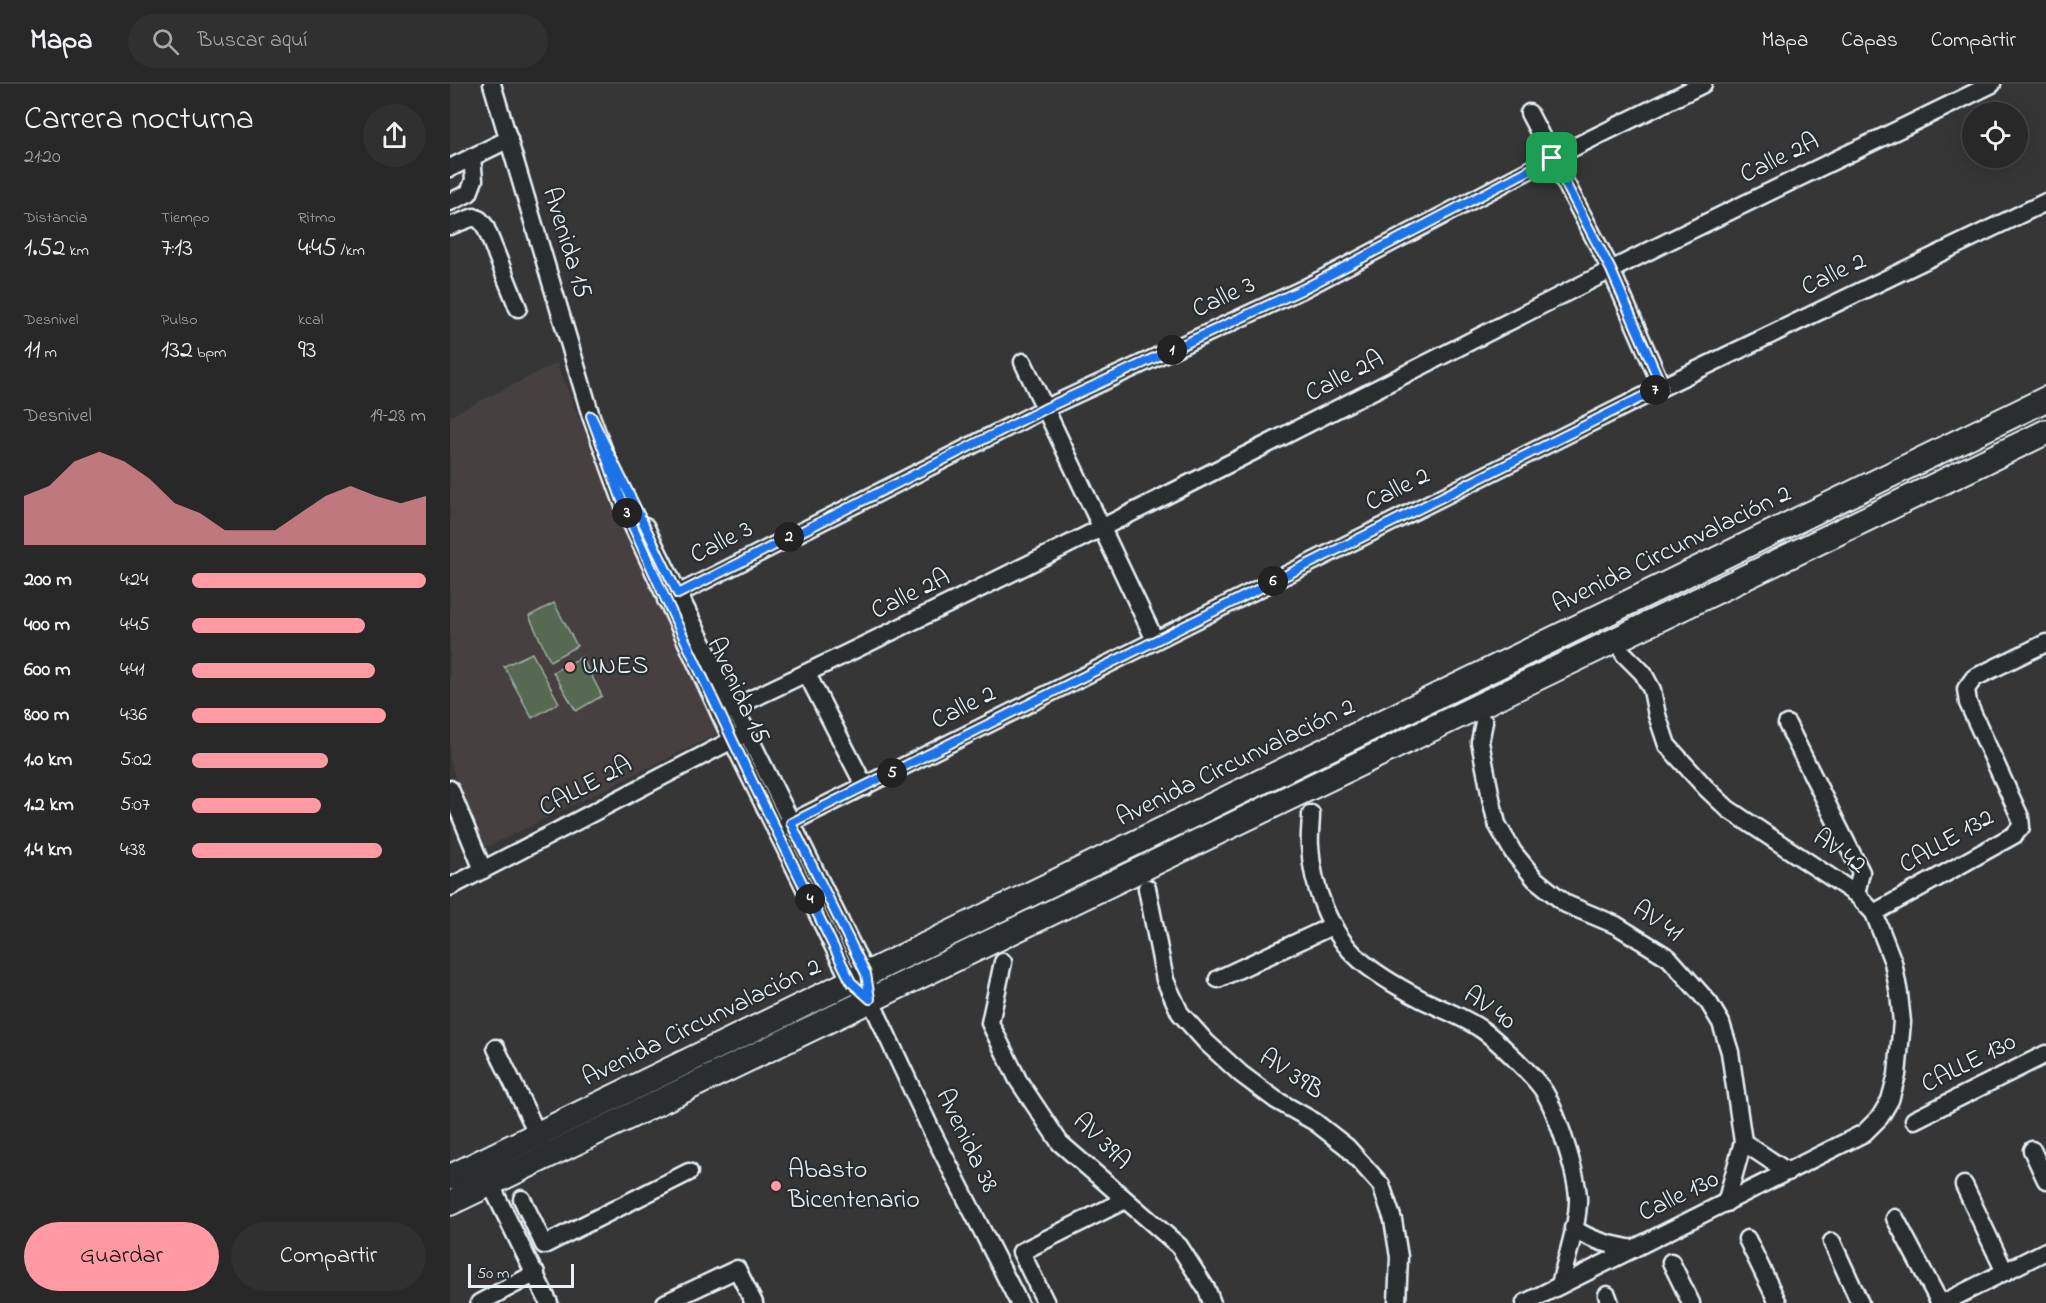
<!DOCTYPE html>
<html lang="es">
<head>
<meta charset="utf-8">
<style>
	body { margin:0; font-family:"Indie Flower",sans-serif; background:#313030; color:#f1f3f6; height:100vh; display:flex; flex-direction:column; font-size:22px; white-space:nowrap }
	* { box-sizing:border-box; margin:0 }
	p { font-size:20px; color:#a5a6a8 }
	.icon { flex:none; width:33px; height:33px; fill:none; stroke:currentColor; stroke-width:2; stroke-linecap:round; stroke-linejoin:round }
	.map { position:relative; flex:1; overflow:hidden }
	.details { display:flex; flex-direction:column; background:#292828; width:450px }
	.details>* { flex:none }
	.controls { position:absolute; left:1512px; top:18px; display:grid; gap:12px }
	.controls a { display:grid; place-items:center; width:66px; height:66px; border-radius:50%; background:#292828; box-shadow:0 3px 15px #0003,0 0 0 2px #454445; font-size:30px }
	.scale { position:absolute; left:18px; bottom:15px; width:106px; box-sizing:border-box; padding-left:6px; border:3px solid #e8f1f8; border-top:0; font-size:16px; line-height:21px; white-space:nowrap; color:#e8f1f8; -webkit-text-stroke:4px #2a2d2e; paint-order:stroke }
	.pin { position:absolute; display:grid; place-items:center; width:51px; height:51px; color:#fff; margin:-26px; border-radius:12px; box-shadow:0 3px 9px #0006 }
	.km { position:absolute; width:30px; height:30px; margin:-15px; border-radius:50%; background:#222; color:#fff; font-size:16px; line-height:30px; text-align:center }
	.round { display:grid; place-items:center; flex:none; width:63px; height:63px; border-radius:32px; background:#313030 }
	.overview { display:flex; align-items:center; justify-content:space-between; height:102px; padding:0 24px }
	h1 { font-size:33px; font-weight:600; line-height:45px }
	.stats { display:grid; grid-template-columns:repeat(3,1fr); gap:9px; height:102px; padding:6px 24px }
	.stats div { display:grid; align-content:center }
	.stats b { font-size:26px; font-weight:600 }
	.stats small { font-size:16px; font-weight:400 }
	.stats p { font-size:16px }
	.chart { height:168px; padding:12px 24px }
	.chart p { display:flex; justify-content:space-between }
	.chart svg { width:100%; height:108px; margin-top:6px; fill:#ff9aa2; opacity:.7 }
	.button { display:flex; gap:12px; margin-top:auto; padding:12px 24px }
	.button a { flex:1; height:69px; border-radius:36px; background:#ff9aa2; color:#111; font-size:24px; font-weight:600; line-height:69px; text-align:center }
	.button a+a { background:#313030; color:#f1f3f6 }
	ul { padding:0 24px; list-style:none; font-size:20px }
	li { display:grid; grid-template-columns:96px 72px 1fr; align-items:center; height:45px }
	li i { height:15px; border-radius:8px; background:#ff9aa2 }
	header { display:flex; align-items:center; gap:36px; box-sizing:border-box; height:84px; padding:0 30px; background:#292828; border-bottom:2px solid #454445 }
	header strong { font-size:28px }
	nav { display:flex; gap:33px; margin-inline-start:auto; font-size:21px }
	.search { width:420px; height:54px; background:#313030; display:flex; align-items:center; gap:15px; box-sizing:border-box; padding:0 21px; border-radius:33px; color:#a5a6a8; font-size:22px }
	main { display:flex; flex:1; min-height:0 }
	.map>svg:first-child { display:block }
	.built { fill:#474040 }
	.green { fill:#586952; stroke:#a0ada5; stroke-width:1.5 }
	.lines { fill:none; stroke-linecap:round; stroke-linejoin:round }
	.minor-casing { stroke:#e8f1f8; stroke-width:21 }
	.highway-casing { stroke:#e8f1f8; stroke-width:28 }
	.minor { stroke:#2a2d2e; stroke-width:16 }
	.highway { stroke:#2a2d2e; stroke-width:24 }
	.route-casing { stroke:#fff; stroke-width:12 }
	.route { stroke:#1a73e8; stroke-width:8 }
	.poi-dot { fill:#ff9aa2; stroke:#2a2d2e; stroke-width:2 }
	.labels { text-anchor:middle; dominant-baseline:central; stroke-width:4.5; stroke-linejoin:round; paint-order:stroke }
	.street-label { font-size:26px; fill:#e8f1f8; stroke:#2a2d2e }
	.poi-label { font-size:26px; fill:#e8f1f8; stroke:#2a2d2e; text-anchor:start }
</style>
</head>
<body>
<header>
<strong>Mapa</strong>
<div class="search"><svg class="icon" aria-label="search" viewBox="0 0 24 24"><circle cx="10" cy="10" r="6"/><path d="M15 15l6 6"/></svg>Buscar aquí</div>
<nav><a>Mapa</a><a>Capas</a><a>Compartir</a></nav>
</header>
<main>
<section class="details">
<div class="overview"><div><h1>Carrera nocturna</h1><p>21:20</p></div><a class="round"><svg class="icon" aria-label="share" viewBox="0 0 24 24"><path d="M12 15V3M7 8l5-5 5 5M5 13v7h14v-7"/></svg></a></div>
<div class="stats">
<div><p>Distancia</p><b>1.52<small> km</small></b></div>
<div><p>Tiempo</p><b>7:13</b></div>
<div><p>Ritmo</p><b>4:45<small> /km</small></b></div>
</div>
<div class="stats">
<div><p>Desnivel</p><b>11<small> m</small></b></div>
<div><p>Pulso</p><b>132<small> bpm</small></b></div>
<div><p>kcal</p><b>93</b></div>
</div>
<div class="chart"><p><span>Desnivel</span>19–28 m</p>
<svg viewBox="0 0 160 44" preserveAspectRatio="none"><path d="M0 44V24L10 20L20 10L30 6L40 10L50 17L60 27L70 31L80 38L90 38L100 38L110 31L120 24L130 20L140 24L150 27L160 24V44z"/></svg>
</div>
<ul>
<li><b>200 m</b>4:24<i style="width:100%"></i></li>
<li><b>400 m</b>4:45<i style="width:74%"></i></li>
<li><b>600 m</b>4:41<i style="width:78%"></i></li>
<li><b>800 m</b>4:36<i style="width:83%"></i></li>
<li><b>1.0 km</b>5:02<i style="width:58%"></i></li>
<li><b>1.2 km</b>5:07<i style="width:55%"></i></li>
<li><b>1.4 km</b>4:38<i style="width:81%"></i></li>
</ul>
<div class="button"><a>Guardar</a><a>Compartir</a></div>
</section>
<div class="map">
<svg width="1596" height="1219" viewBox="0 0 1596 1219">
	<rect width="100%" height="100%" fill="#373636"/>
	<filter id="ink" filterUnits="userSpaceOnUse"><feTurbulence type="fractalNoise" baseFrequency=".0167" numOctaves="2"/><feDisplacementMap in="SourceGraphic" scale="12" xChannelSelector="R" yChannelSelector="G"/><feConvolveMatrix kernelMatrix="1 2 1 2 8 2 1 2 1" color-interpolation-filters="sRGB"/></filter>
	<g filter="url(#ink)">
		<path class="built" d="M107 279 178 458 213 517 267 650 33 765 18 736 0 676V332Z"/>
		<g class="green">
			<path d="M104 519 127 562 100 577 79 532Z"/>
			<path d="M82 569 109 619 82 634 54 582Z"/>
			<path d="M132 573 152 612 126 627 103 588Z"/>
		</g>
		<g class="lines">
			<g class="minor-casing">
				<g id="minor">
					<path d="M42 0 141 332 175 425 282 656 401 898 409 905"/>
					<path d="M1079 29 1161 186 1212 303"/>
					<path d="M0 84 59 55"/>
					<path d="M0 118 19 109 24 96 22 73"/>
					<path d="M0 142 24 133 30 136 35 142 68 224"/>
					<path d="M573 278 705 556"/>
					<path d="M195 442 416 890 420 915 482 1048 569 1219"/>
					<path d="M216 516 594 325 853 205 1102 74 1253 0"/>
					<path d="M357 590 415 703"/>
					<path d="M270 630C569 489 862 337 1157 188 1285 123 1414 63 1542 0"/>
					<path d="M1034 638 1030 658 1042 719 1047 740 1063 768 1085 795 1116 820 1166 841 1219 874 1259 919 1271 939 1280 968 1293 1058 1276 1119"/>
					<path d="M1337 640 1411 788 1406 810"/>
					<path d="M0 705 33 786"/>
					<path d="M861 730C861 740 859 751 860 762 862 801 879 849 910 876 927 891 950 904 971 915 991 925 1012 932 1031 945 1046 955 1087 995 1095 1009 1108 1032 1126 1087 1128 1113 1129 1139 1116 1174 1110 1201"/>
					<path d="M326 746 1212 303 1596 118"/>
					<path d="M0 803 292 651"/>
					<path d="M697 804 715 896 730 929 757 959 791 990 826 1016 865 1038 897 1063 931 1101 943 1136 949 1173 947 1219"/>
					<path d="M1424 829 1564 751 1571 743 1570 733 1518 619 1516 605 1524 594 1596 559"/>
					<path d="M553 878 540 939 568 996 610 1059 729 1162 757 1206 762 1219"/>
					<path d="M768 895 884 841"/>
					<path d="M46 964 88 1051"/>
					<path d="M1464 1036 1596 970"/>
					<path d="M1293 1058 1338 1088"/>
					<path d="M1582 1066 1596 1096"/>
					<path d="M40 1099 99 1219"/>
					<path d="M1514 1101 1555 1188"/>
					<path d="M72 1115 94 1161 239 1088"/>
					<path d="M1445 1134 1490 1219"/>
					<path d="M1123 1144C1142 1157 1161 1161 1183 1165"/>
					<path d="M1297 1155 1328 1219"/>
					<path d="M1382 1158 1410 1219"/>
					<path d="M1221 1178 1241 1219"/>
					<path d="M1157 1211 1160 1219"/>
					<path d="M29 1219 86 1189"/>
					<path d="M215 1219 287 1185 304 1219"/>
					<path d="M596 1219 571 1168 675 1116"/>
					<path d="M1075 1219 1414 1049 1430 1033 1440 1016 1447 991 1452 938 1449 910 1443 878 1424 829 1406 810 1278 725 1256 704 1217 661 1207 631 1202 606 1193 589 1174 570"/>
					<path d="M1493 1219 1596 1167"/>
				</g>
			</g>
			<g class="highway-casing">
				<g id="highway">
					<path d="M0 1093 1596 315"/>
					<path d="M0 1119 1596 348"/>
				</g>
			</g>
			<use href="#minor" class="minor"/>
			<use href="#highway" class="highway"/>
		</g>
	</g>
	<g class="lines" filter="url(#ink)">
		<g class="route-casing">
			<path id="route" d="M1102 74 1161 186 1212 303 341 739 416 890 420 915 401 898 304 701 216 516 175 425 141 332 228 510 594 325 853 205Z"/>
		</g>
		<use href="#route" class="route"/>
	</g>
	<g class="poi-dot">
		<circle cx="120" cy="583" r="6"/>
		<circle cx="326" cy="1102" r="6"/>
	</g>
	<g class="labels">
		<g class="street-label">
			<text transform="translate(1330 75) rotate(-26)">Calle 2A</text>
			<text transform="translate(116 159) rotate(73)">Avenida 15</text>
			<text transform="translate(1384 191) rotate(-26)">Calle 2</text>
			<text transform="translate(774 214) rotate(-25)">Calle 3</text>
			<text transform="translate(895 293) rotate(-27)">Calle 2A</text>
			<text transform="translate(948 406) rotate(-27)">Calle 2</text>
			<text transform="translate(272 459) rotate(-27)">Calle 3</text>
			<text transform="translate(1222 466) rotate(-26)">Avenida Circunvalación 2</text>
			<text transform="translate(461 511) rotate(-26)">Calle 2A</text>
			<text transform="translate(287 607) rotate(65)">Avenida 15</text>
			<text transform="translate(514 624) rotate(-27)">Calle 2</text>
			<text transform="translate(786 679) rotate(-26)">Avenida Circunvalación 2</text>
			<text transform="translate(136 703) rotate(-28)">CALLE 2A</text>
			<text transform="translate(1497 758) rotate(-30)">CALLE 132</text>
			<text transform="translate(1389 768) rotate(35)">AV 42</text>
			<text transform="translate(1207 838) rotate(33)">AV 41</text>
			<text transform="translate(1039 925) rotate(34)">AV 40</text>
			<text transform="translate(252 939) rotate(-26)">Avenida Circunvalación 2</text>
			<text transform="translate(1519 980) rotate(-27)">CALLE 130</text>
			<text transform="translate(841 991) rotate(33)">AV 39B</text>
			<text transform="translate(516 1057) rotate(64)">Avenida 38</text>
			<text transform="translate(651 1058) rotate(44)">AV 39A</text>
			<text transform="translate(1229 1113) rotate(-26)">Calle 130</text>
		</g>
		<g class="poi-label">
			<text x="132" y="583">UNES</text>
			<text x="338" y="1087">Abasto<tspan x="338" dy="30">Bicentenario</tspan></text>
		</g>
	</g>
</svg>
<div class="controls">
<a><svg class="icon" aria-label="locate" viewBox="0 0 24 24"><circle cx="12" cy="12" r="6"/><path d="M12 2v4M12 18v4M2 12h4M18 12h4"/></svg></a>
</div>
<div class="scale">50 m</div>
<div class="pin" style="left:1102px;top:74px;background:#1e9e55"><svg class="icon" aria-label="arrive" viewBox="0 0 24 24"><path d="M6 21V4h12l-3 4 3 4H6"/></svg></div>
<b class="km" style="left:722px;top:266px">1</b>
<b class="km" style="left:339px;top:453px">2</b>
<b class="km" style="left:177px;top:429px">3</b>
<b class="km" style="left:360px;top:815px">4</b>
<b class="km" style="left:442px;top:689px">5</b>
<b class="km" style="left:823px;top:497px">6</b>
<b class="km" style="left:1205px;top:306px">7</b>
</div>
</main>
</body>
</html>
